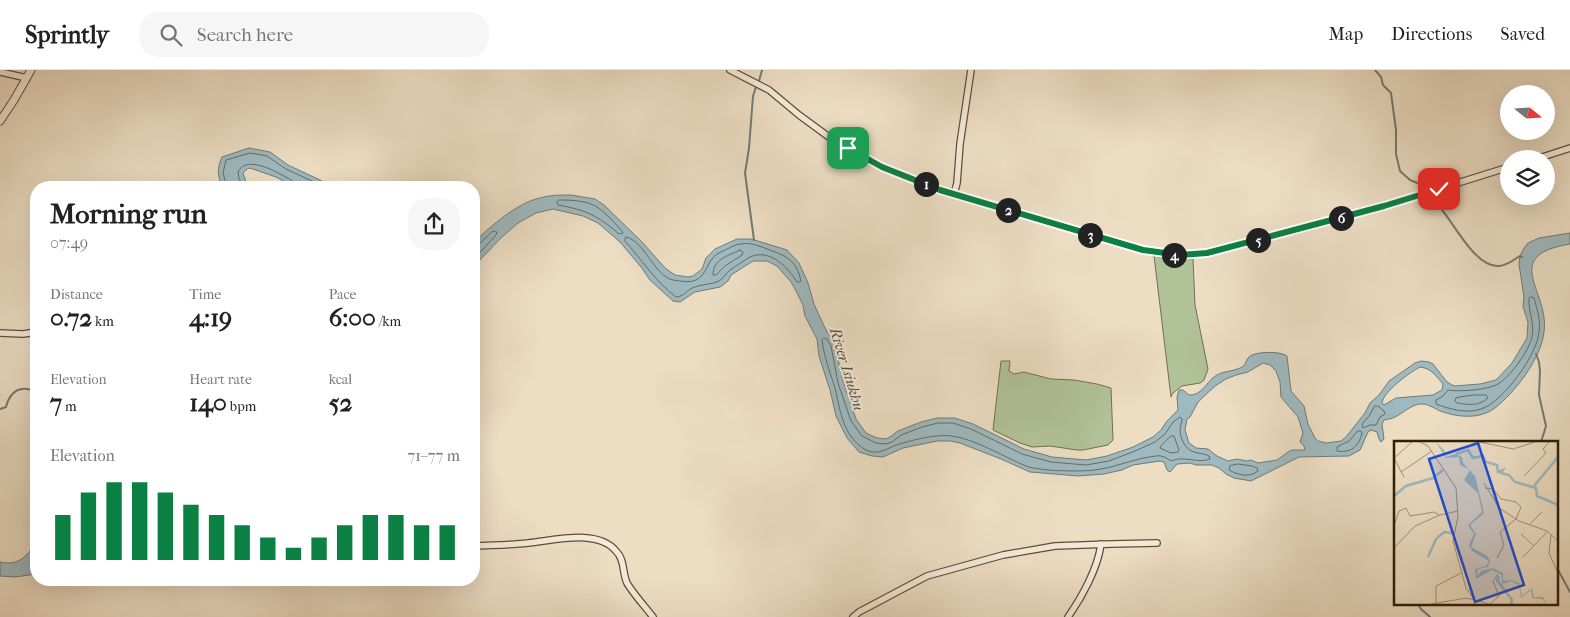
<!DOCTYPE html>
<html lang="en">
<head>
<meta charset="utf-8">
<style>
	body { margin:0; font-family:"IM FELL French Canon",serif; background:#f6f6f6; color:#222; height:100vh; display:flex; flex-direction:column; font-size:19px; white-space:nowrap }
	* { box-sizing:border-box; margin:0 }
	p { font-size:16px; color:#767676 }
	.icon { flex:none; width:28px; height:28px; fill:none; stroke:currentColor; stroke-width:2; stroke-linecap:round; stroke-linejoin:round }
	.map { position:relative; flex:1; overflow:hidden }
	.panel { position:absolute; left:30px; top:111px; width:450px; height:405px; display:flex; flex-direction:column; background:#fff; border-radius:20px; box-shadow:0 5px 20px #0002 }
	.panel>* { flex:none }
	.needle { width:32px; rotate:108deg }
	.controls { position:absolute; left:1500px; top:15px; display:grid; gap:10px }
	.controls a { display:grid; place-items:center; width:55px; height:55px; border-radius:50%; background:#fff; box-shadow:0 5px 20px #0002; font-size:25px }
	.pin { position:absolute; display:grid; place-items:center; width:42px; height:42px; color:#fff; margin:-21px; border-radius:10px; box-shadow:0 2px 8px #0006 }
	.km { position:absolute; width:25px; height:25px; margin:-12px; border-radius:50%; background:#222; color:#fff; font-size:14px; line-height:25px; text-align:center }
	.round { display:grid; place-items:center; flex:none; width:52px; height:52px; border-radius:20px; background:#f6f6f6 }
	.summary { display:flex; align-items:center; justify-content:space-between; height:85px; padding:0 20px }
	h1 { font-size:28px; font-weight:800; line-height:38px }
	.figures { display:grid; grid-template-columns:repeat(3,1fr); gap:8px; height:85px; padding:5px 20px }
	.figures div { display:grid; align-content:center }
	.figures b { font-size:25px; font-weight:800 }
	.figures small { font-size:14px; font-weight:400 }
	.figures p { font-size:14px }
	.chart { height:140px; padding:10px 20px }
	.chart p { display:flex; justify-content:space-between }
	.chart svg { width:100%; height:90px; margin-top:5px; stroke:#0b8043; stroke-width:6 }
	header { display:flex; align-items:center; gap:30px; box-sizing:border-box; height:70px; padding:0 25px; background:#fff; border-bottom:1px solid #e0e0e0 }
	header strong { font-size:24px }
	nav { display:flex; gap:28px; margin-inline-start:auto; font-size:18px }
	.search { width:350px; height:45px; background:#f6f6f6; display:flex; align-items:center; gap:12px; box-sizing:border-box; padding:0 18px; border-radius:20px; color:#767676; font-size:19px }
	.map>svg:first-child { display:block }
	.green { fill:#b1c299; stroke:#707050 }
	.water { fill:#9eb9bf; stroke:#727b75; fill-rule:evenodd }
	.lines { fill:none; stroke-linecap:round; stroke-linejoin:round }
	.shore { stroke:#676c63; stroke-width:1 }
	.stream { stroke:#727b75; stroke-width:2 }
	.minor-casing { stroke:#5f4e36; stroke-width:8 }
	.tertiary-casing { stroke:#5f4e36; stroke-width:9 }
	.minor { stroke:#f3e9d8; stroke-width:5.5 }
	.tertiary { stroke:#f3e9d8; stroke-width:7 }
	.route-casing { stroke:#fff; stroke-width:10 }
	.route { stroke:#0b8043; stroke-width:6 }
	.labels { text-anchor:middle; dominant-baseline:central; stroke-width:4; stroke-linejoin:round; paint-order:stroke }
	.water-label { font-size:15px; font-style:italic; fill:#514c3e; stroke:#f3e9d8 }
	.inset-river { fill:none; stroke:#9eb9bf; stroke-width:2.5 }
	.inset-road { fill:none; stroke:#a19178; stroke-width:1 }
	.view { fill:#1d4ed8; fill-opacity:0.15; stroke:#1d4ed8; stroke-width:2.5 }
	.inset-edge { fill:none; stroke:#301e07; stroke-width:2.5 }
</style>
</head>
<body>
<header>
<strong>Sprintly</strong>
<div class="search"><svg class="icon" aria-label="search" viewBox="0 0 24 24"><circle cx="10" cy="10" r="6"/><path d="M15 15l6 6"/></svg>Search here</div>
<nav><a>Map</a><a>Directions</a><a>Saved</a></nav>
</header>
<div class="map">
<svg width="1570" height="547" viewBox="0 0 1570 547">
	<rect width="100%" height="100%" fill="#ecddc3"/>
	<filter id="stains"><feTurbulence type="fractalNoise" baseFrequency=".004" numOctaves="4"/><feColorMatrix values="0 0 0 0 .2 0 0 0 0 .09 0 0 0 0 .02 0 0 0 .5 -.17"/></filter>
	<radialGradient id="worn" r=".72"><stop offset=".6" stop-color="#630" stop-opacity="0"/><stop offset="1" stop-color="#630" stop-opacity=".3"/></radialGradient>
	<g class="green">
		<path d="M1154 186 1172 189H1193L1195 235 1208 299 1204 310 1200 313 1182 316 1173 323 1171 327Z"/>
		<path d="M1001 291H1010L1009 301 1014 304 1024 302 1051 309 1074 310 1097 314 1111 318 1113 370 1108 375 1083 380H1077L1050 376 1032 377 1020 373 993 360Z"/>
	</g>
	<g class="water">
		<path d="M249 78 270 82 288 95 322 111 325 117H295L276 107 250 98 247 99 243 103 246 112 252 117H223C217 107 217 98 222 87Z"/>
		<path d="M571 125 595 129 604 135 642 172 665 198 675 205 688 207 693 206 702 199 706 188 715 179 737 169H751L787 180 799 193 808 213 814 234 825 258 835 275 843 311 856 349 866 363 877 368 886 369 890 367 898 361 921 352 937 348H955L973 354 1024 379 1052 387 1086 390 1107 386 1133 377 1153 367 1161 360 1167 351 1178 340 1177 327 1179 320H1183L1189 325C1201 326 1206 313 1214 307 1221 301 1231 302 1240 298 1246 296 1245 291 1249 287 1255 281 1281 281 1287 286L1291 321 1304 336 1308 354 1315 368 1318 371 1326 373 1341 371 1346 367 1365 343 1370 333 1379 325 1389 311 1415 293 1421 291 1429 292 1433 294 1447 312 1454 316 1480 314 1496 310 1512 293 1527 268 1528 252 1523 237 1524 227 1519 194 1520 186 1524 178 1528 173 1539 168 1570 163V174C1499 186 1550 221 1544 262 1541 289 1515 322 1495 338 1479 350 1457 347 1440 341 1434 338 1428 334 1422 334 1413 333 1402 344 1395 347 1392 349 1387 349 1384 350L1382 354 1384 369 1381 372 1379 369 1377 362 1371 360 1368 362 1360 380 1349 386 1299 387 1251 411 1234 408 1226 404 1219 398 1212 395H1196L1190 393 1177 394 1170 402 1167 400 1164 392 1160 391 1133 395 1122 400 1104 404 1078 406 1030 402 1001 389 960 373 950 371H937L903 378 883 387 872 386 859 382 847 368 836 346 830 320 819 286 817 269 805 246 803 235 796 221 791 212 777 196 767 191H753L731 205 728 211 720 217 695 222 680 232 673 231 650 210 641 197 620 172 598 153 583 146 553 139 536 143 518 153 501 168 474 196V172C491 156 517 133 540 128 550 125 561 125 571 125ZM1263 293 1270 295 1276 301 1280 312 1281 327 1298 347 1303 363 1300 372 1304 376 1305 380H1291L1277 390 1258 393 1251 390 1247 391 1237 389 1228 391 1217 386 1208 379 1196 378 1189 373 1185 360 1187 349 1190 347 1198 332 1215 316 1226 309 1236 305 1248 302ZM1420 297C1431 298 1436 306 1443 314L1442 320 1433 325 1396 328 1384 335 1382 333C1383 322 1410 302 1420 297Z"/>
		<path d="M36 474V504L15 507 0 506V492C19 496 25 487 36 474Z"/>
	</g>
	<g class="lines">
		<g class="shore">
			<path d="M227 118 223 103 226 90 250 83 262 85 267 86 286 99 316 113 320 118"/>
			<path d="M245 118 239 109 238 102C247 83 281 104 294 112L296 118"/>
			<path d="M559 130C595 130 599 136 622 161L623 163 619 164C597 145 586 140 558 135L557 132Z"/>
			<path d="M626 167C645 171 654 206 673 210 680 211 690 213 696 210 707 205 707 191 717 184 720 182 724 181 727 179 732 177 736 174 741 174 750 172 759 176 767 179 786 186 796 189 801 211L800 212H797C788 197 769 178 750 187 743 191 736 196 730 200 726 203 724 208 719 211 711 215 700 214 692 218 686 221 683 227 676 227 655 211 642 190 625 171Z"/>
			<path d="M474 175 479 174 493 161 497 162 496 165 474 189"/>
			<path d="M740 180 743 182 742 185 725 196 716 205H713C713 189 728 186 740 180Z"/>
			<path d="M1531 227 1534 228C1537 239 1541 251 1539 262 1537 285 1503 332 1481 339 1467 344 1449 339 1436 334V330L1443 326 1448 320C1459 322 1488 320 1498 314 1510 307 1529 281 1532 267 1535 253 1528 242 1529 228Z"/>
			<path d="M824 268 827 269 831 276 838 313 851 351 862 366 876 373 886 374 892 372 901 365 922 357 938 353H953L971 359 1022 384 1051 392 1086 395 1109 391 1135 381 1155 372 1165 364 1173 352 1180 347 1182 349C1182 353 1180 356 1180 360 1180 369 1186 380 1194 382 1200 384 1204 383 1209 386L1210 389C1198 394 1184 385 1171 391 1168 389 1165 387 1161 386 1157 385 1153 387 1149 387 1131 390 1113 398 1094 400 1080 402 1038 401 1026 396 1004 387 975 369 952 366 938 364 916 369 903 373 888 376 877 390 860 376 842 361 840 339 835 318 830 302 824 287 822 270Z"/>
			<path d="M1473 325H1486L1488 328C1479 336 1469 335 1457 333L1455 331 1456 328Z"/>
			<path d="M1375 336H1378L1384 341 1385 344 1380 347 1376 355H1370L1363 358 1362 354 1369 346Z"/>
			<path d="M1358 361H1361L1362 363C1359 377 1350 383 1337 381V377L1349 371Z"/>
			<path d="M1171 366H1174L1179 380 1178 382 1171 383 1160 378 1161 376Z"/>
			<path d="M1238 394 1252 396 1257 398 1258 401C1249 408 1238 405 1229 400L1230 396Z"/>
		</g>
		<g class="stream">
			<path d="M1375 0 1381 7 1383 15 1391 23 1396 60V84L1400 101 1410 110 1425 116 1427 120"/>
			<path d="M759 11 762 0"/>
			<path d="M1429 125 1431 129C1435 132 1439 136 1442 140 1455 155 1476 198 1499 196 1508 195 1513 190 1520 186L1522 187"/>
			<path d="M754 170 745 103 749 78 753 26 756 17"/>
			<path d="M1536 284 1539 292 1540 301 1539 325 1546 356 1541 372"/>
			<path d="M0 339 6 337C10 321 21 314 36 322"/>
			<path d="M1556 496 1570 522"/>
			<path d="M1417 533 1421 539 1430 547"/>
		</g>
		<g class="minor-casing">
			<g id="minor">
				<path d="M730 0 769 20 799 45 829 67 872 92 894 102 940 120 1143 180 1157 183 1180 185 1207 183 1384 136 1509 97"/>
				<path d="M0 2 27 8"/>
				<path d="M1536 89 1570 78"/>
				<path d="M954 124 957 113 960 74 971 0"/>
				<path d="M0 263 23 264 36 262"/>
				<path d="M474 476C492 475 510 475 528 473 553 471 597 458 616 481 625 490 622 502 627 513 632 522 646 538 653 547"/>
				<path d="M853 547 859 542 927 506 1003 485 1055 476 1111 474 1157 473"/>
				<path d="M1068 547C1082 527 1098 498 1101 474"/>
			</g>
		</g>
		<g class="tertiary-casing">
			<path id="tertiary" d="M0 51 14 30 31 0"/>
		</g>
		<use href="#minor" class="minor"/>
		<use href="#tertiary" class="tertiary"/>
	</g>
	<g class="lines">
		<g class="route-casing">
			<path id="route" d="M848 78 882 97 940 120 1143 180 1180 185 1207 183 1384 136 1439 119"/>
		</g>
		<use href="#route" class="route"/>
	</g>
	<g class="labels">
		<g class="water-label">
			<text transform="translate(847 299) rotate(73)">River Isiukhu</text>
		</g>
	</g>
	<g transform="translate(1394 371)">
		<rect width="164" height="164" fill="#ecddc3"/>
		<path d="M42 1 50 9 52 16 61 13 68 16 69 22 81 35 90 72 76 84 82 93 77 106 93 115 96 119 94 126 84 128 83 135 87 130 99 127 109 132V140L117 139 125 142 128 155 138 147 140 156H149L153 163 148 158 138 157 137 149 127 157 125 144 117 140 108 143V134L98 129 82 138 81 128 92 125 95 120 78 110 75 104 80 93 74 84 88 71 84 52 70 39 76 29 66 24 65 16 52 17Z" fill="#9eb9bf"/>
		<path class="inset-river" d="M62 13 74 9 79 17 89 15 92 21 103 24 104 31 109 29 107 32 115 34 121 41 142 47 143 55 164 64M140 45 164 16M0 55 12 45 39 37 49 29M34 116 42 98 50 91 59 92M105 135 103 139 118 159 117 163"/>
		<path class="inset-road" d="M26 1 34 5 62 47 64 75 59 100 72 147 80 158M86 1 119 8 141 1M0 17 18 1M0 17 10 36M7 31 38 10M130 35 152 12 149 8 155 1M90 42 105 67 125 80 153 90 164 100M91 47 99 48 107 58 122 61 127 66 122 78 106 91 110 104 103 117M0 84 5 70 12 67 16 75 40 71 45 74M135 84 148 71M127 93 140 105M157 94 155 112 163 130M0 107 21 85 46 74 64 70M129 116 153 91M42 162V145L67 132M37 163 73 157 95 163M96 163 105 155 99 140 104 133"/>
		<path class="view" d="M84 2 130 144 81 161 35 18Z"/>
		<rect width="164" height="164" class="inset-edge"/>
	</g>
	<rect width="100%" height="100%" filter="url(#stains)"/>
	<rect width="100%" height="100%" fill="url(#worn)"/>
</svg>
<div class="controls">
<a><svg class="needle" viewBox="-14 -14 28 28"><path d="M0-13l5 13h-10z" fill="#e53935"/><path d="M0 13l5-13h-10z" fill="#767676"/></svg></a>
<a><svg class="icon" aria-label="layers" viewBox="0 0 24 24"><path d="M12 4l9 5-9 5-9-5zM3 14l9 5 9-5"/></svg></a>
</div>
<div class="pin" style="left:848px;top:78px;background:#1e9e55"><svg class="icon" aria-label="arrive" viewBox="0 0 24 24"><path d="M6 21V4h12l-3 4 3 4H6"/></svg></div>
<div class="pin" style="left:1439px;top:119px;background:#d93025"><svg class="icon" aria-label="check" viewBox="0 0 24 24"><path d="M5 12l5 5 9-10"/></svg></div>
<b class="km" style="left:926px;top:114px">1</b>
<b class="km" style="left:1008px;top:140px">2</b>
<b class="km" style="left:1090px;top:165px">3</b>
<b class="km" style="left:1174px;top:185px">4</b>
<b class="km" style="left:1258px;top:170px">5</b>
<b class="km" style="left:1341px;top:148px">6</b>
<section class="panel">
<div class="summary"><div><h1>Morning run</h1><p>07:49</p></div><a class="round"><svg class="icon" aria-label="share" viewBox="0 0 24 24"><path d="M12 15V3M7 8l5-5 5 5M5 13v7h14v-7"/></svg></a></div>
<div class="figures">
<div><p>Distance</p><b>0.72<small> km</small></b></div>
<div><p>Time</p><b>4:19</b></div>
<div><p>Pace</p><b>6:00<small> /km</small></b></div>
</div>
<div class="figures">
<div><p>Elevation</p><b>7<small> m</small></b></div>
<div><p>Heart rate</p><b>140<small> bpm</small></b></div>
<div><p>kcal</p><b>52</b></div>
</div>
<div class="chart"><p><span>Elevation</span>71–77 m</p>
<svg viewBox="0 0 160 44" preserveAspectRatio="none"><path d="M5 44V22M15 44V11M25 44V6M35 44V6M45 44V11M55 44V17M65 44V22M75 44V27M85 44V33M95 44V38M105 44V33M115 44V27M125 44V22M135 44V22M145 44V27M155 44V27"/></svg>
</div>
</section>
</div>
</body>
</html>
